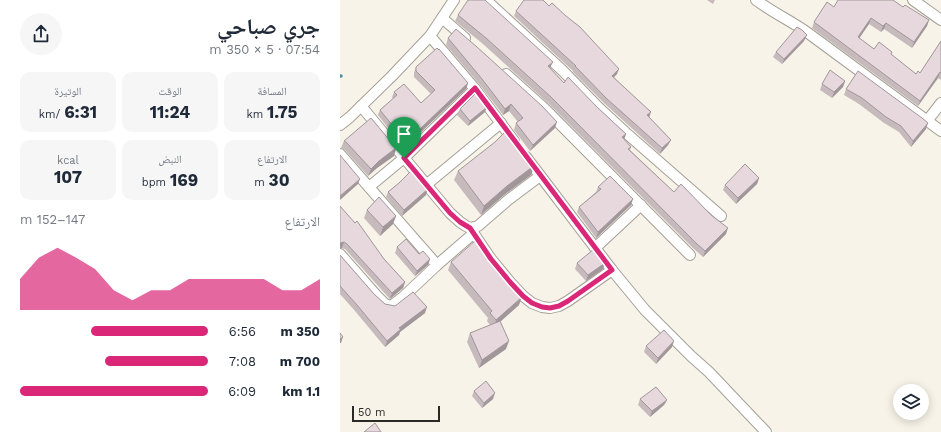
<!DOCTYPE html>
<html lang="ar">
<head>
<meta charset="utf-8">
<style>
	body { margin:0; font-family:"Work Sans","Noto Naskh Arabic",sans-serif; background:#f6f6f7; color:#1f2937; direction:rtl; height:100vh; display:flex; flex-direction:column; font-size:15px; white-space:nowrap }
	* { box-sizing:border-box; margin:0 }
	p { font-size:13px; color:#747a83 }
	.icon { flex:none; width:22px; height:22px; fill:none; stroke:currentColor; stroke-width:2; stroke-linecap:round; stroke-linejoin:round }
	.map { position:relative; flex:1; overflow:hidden; direction:ltr }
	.details { display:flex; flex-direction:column; background:#fff; width:340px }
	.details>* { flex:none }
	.fabs { position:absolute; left:553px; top:384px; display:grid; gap:8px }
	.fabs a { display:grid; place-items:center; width:36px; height:36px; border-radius:50%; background:#fff; box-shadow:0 2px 10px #0003; font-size:20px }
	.scale { position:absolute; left:12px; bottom:10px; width:88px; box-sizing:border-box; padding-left:4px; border:2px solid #2a2925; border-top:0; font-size:11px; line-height:14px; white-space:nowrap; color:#2a2925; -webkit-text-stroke:3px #f7f3e8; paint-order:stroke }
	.pin { position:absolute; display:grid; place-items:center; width:34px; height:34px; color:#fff; margin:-41px -17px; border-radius:50% 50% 50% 0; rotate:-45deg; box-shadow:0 0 4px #0007 }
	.pin .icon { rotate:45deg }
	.round { display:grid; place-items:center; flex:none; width:42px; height:42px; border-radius:21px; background:#f6f6f7 }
	.summary { display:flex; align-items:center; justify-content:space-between; height:68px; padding:0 20px }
	h1 { font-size:22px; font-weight:700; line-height:30px }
	.stats { display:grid; grid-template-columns:repeat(3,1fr); gap:6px; height:68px; padding:4px 20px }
	.stats div { display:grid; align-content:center; border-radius:10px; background:#f6f6f7; text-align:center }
	.stats b { font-size:17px; font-weight:700 }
	.stats small { font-size:11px; font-weight:400 }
	.stats p { font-size:11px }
	.chart { height:112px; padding:8px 20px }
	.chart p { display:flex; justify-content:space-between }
	.chart svg { width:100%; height:72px; margin-top:4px; fill:#db2777; opacity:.7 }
	ul { padding:0 20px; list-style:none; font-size:13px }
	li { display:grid; grid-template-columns:64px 48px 1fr; align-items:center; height:30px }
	li i { height:10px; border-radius:5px; background:#db2777 }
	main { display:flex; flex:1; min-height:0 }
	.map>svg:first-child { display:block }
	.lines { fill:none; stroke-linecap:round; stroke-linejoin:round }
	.stream { stroke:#5191a1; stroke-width:3.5 }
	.street-casing { stroke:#a4a096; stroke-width:12 }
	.street { stroke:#fff; stroke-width:10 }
	.wall { fill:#c6babd }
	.shaded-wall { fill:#a1979a }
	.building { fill:#e6d8dc; stroke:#a1979a }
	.route-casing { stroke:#fff; stroke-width:8 }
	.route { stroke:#db2777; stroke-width:5 }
</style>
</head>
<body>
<main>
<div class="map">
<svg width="601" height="432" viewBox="0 0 601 432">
	<rect width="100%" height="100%" fill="#f7f3e8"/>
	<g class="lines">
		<path class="stream" d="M0 76H1"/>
		<g class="street-casing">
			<g id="street">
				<path d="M146 0 222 70 259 108 285 132 381 216"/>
				<path d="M416 0C432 12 451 21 468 33L601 131"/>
				<path d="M573 0 601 20"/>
				<path d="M102 18 125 38"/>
				<path d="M90 36 135 89 174 141"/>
				<path d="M166 74 204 108 350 255"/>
				<path d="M21 106 110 213 120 222 126 226 130 228 138 226 168 200 200 176"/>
				<path d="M587 121 601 103"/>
				<path d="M0 125 10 117 52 76 90 36 114 0"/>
				<path d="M0 154 97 265"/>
				<path d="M186 157 272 270 305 310 351 356 369 372 426 432"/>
				<path d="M86 185 161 123"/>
				<path d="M29 187 64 158 135 89"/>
				<path d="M130 228 151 259 170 282 183 296 192 303 202 307 210 308 219 306 228 301 272 270"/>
				<path d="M255 248 301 205"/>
				<path d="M0 254 37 296 45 304 51 306 63 297 97 265 134 233"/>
			</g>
		</g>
		<use href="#street" class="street"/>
	</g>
	<g class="wall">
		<path d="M367 0H375L373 4Z"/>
		<path d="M494 7H563L589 20 587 26 572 48 544 29 541 32 529 24 519 38 534 49 551 55 576 74 580 73 601 41V80L598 78 578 106 472 28 474 22Z"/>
		<path d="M176 11 277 74 274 77 309 117 331 140 328 145 320 154 264 103 233 72V71L174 16Z"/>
		<path d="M118 15 210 68 224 83 257 107 286 134 284 140 291 147 290 150 334 192 386 234 363 257 354 249 208 103 143 44 115 21Z"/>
		<path d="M108 38 215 128 190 151 174 130 176 123 178 122 169 111 163 115 140 85 106 45Z"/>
		<path d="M464 41 442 64 433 57 436 52Z"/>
		<path d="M76 67 128 83 126 89 79 134 63 147 38 115 40 110 53 99 52 97 54 92 81 103 91 94 74 77V73Z"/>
		<path d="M505 81 503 87 492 98 480 90 482 84Z"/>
		<path d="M506 89 586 129 571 147 559 132 544 123 519 104 504 95Z"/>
		<path d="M120 109 145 112 128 126 117 115Z"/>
		<path d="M4 141 56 148 54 156 37 168 28 176 5 150 1 148Z"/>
		<path d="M184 152 191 175 164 195 141 215 114 180 118 171Z"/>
		<path d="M419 178 417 184 396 204 383 190 385 185Z"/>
		<path d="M59 183 88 189 86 195 62 216 46 197 48 192Z"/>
		<path d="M258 187 291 205 256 238 237 212 239 207 256 192Z"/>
		<path d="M27 210 56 216 53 224 40 236 24 218Z"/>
		<path d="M7 214 44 259 65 282 63 288 50 299 49 298 5 249 2 248Z"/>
		<path d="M57 247 79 254 90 259 88 265 75 276 55 253Z"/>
		<path d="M0 255 34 294 45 304 85 313 60 332 59 335 45 347 15 311 0 294Z"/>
		<path d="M111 262 179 305 160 322 166 349 139 368 127 342 130 333 150 325 147 321 148 318 108 270Z"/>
		<path d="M237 263H265L263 269 246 281 235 269Z"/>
		<path d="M306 346 332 347 316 364 304 352Z"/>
		<path d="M134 391 153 399 142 408 132 396Z"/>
		<path d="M300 399 327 400 324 405 310 417 298 405Z"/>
	</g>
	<g class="shaded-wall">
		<path d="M531 18 529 24 516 43 518 37Z"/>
		<path d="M589 20 587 26 572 48 574 42Z"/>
		<path d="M546 23 544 29 541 32 543 26Z"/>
		<path d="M467 35 464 41 442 64 444 59Z"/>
		<path d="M213 62 210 68 208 66Z"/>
		<path d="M279 69 277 74 270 81 272 76Z"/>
		<path d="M600 72 598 78 578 106 580 101Z"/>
		<path d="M505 81 503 87 492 98 494 92Z"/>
		<path d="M128 83 126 89 79 134 63 147 65 141Z"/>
		<path d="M171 104 169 111 163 115 165 109Z"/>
		<path d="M147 107 145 112 128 126 130 121Z"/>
		<path d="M311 112 309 118 307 115Z"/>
		<path d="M217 122 215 128 190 151 193 145Z"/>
		<path d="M588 123 586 129 571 147 573 141Z"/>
		<path d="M286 134 284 140 282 137Z"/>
		<path d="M331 140 328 145 320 154 322 148Z"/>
		<path d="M56 148 54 156 37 168 28 176 31 169 39 161Z"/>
		<path d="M195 165 191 175 164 195 141 215 144 206 167 186Z"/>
		<path d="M419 178 417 184 396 204 398 198Z"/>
		<path d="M20 179 18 184 0 200V196Z"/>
		<path d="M88 189 86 195 62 216 64 210Z"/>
		<path d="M293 199 291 205 256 238 258 232Z"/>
		<path d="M56 216 53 224 40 236 43 227Z"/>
		<path d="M388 228 386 234 363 257 365 251Z"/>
		<path d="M4 242 2 248H0V243Z"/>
		<path d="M90 259 88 265 75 276 77 271Z"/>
		<path d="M265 263 263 269 246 281 248 275Z"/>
		<path d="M65 282 63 288 50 299 52 293Z"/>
		<path d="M182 297 179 305 153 328 156 320Z"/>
		<path d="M87 307 85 313 60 332 59 335 45 347 47 341 59 328Z"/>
		<path d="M3 337 1 343H0V339Z"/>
		<path d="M169 341 166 349 139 368 142 360Z"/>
		<path d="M334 341 332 347 316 364 318 358Z"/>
		<path d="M155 393 153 399 142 408 144 403Z"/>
		<path d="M327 400 324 405 310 417 312 411Z"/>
	</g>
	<g class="building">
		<path d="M128 0H145L213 62 208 66 224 83 228 77 257 107 286 134 282 137 291 147 288 149 334 192 341 184 371 215 388 228 365 251 356 243 211 97 146 38 118 15Z"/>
		<path d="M184 0H203L209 6 212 3 226 16 240 27 252 40 279 69 272 76 311 112 307 115 331 140 322 148 266 98 235 66H236L176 11Z"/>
		<path d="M498 0H553L563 7 565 5 589 20 574 42 546 23 543 26 531 18 518 37 534 49 539 42 552 52 551 54 576 74 578 71 580 73 601 41V73L600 72 580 101 474 22 487 2 494 7Z"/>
		<path d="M457 27 462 30 467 35 444 59 436 52Z"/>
		<path d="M116 29 137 47 202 106 217 122 193 145 176 123 183 118 171 104 165 109 142 79 108 38Z"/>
		<path d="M97 48 99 50V49L128 83 81 128 65 141 40 110 57 95 54 92 64 84 81 103 95 90 76 71V67Z"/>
		<path d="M490 70 505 81 494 92 482 84Z"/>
		<path d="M518 71 582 118 588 123 573 141 561 126 546 117 522 98 506 89Z"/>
		<path d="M136 93 147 107 130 121 120 109Z"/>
		<path d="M31 118 56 148 39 161 31 169 7 143 4 141Z"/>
		<path d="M168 129 184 151 183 152 195 165 167 186 144 206 118 171 155 142Z"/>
		<path d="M0 155 20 179 0 196Z"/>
		<path d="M405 164 419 178 398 198 385 185Z"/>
		<path d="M72 170 88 189 64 210 48 192 59 183Z"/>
		<path d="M270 176 293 199 258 232 239 207 261 189 258 187Z"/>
		<path d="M39 197 56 216 43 227 27 210Z"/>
		<path d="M0 206 7 214 15 223 17 221 44 259 65 282 52 293 51 292 7 244 4 242 0 243Z"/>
		<path d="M66 239 79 254 83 251 90 259 77 271 57 247Z"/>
		<path d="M135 241 182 297 156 320 150 313 152 311 111 262Z"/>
		<path d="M254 249 265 263 248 275 237 263Z"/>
		<path d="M0 255 34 294 45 304 55 306 73 292 87 307 59 328 61 329 47 341 17 305 0 286Z"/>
		<path d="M160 321 169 341 142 360 130 333Z"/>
		<path d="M324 330 334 341 318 358 306 346Z"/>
		<path d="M0 333 3 337 0 339Z"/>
		<path d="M146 381 155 393 144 403 134 391Z"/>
		<path d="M316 387 327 400 312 411 300 399Z"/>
		<path d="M35 423 41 432H24Z"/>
	</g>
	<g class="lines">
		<g class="route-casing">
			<path id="route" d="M135 88 272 270 228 301 219 306 210 308 202 307 192 303 183 296 170 282 151 259 130 228 120 222 110 213 64 158Z"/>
		</g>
		<use href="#route" class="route"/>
	</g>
</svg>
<div class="fabs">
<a><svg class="icon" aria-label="layers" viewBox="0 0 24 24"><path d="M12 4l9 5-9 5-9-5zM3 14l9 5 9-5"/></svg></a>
</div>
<div class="scale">50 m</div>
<div class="pin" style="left:64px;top:158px;background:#1e9e55"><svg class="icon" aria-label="arrive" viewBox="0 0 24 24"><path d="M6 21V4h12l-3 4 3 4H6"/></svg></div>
</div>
<section class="details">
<div class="summary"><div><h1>جري صباحي</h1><p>07:54 · 5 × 350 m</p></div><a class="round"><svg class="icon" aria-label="share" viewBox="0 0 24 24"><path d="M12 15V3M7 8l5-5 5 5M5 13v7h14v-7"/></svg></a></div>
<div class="stats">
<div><p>المسافة</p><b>1.75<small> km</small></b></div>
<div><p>الوقت</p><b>11:24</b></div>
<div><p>الوتيرة</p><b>6:31<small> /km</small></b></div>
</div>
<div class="stats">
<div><p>الارتفاع</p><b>30<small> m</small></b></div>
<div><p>النبض</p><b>169<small> bpm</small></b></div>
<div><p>kcal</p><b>107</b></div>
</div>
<div class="chart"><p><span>الارتفاع</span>147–152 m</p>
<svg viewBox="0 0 160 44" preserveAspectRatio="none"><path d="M0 44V25L10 12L20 6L30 12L40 19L50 32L60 38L70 32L80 32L90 25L100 25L110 25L120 25L130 25L140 32L150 32L160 25V44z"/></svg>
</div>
<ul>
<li><b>350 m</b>6:56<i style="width:62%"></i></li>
<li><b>700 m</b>7:08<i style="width:55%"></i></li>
<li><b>1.1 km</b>6:09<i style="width:100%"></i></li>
</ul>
</section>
</main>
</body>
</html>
